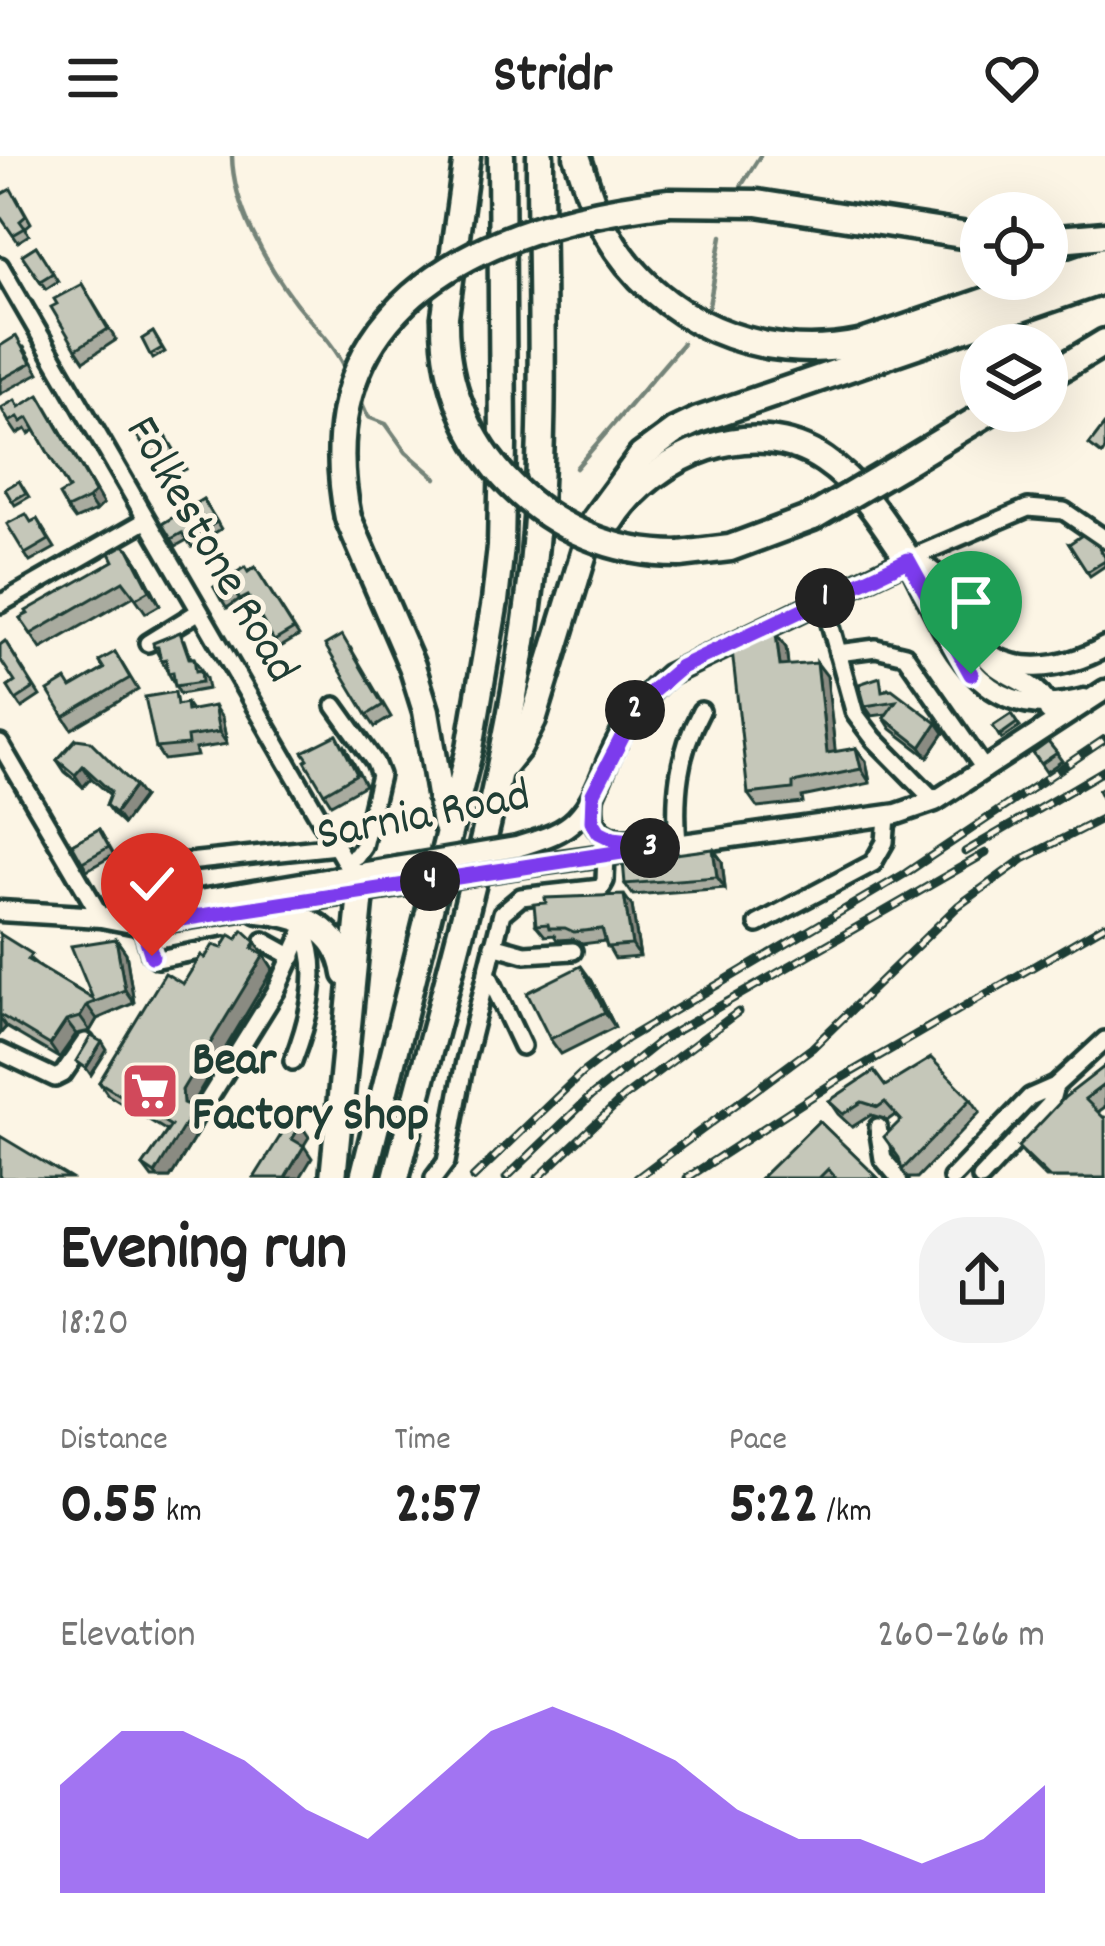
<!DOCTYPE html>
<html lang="en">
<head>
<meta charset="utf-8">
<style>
	body { margin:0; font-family:Dekko,sans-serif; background:#f2f2f2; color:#222; height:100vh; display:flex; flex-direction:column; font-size:45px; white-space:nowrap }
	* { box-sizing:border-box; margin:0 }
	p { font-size:39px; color:#767676 }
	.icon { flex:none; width:66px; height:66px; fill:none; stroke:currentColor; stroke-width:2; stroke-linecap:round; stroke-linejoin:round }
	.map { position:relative; height:1022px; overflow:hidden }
	.side { display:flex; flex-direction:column; background:#fff; flex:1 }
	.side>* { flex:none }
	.tools { position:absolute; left:960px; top:36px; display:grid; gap:24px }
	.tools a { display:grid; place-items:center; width:108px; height:108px; border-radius:50%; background:#fff; box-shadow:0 12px 48px #0002; font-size:60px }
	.pin { position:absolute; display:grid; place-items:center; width:102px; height:102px; color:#fff; margin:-123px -51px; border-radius:50% 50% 50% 0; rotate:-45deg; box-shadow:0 0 12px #0007 }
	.pin .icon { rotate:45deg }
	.km { position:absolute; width:60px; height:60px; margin:-30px; border-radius:50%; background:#222; color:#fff; font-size:33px; line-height:60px; text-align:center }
	.round { display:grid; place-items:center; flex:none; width:126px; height:126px; border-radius:48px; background:#f2f2f2 }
	.head { display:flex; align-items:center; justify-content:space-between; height:204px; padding:0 60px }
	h1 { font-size:66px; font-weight:700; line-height:90px }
	.figures { display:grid; grid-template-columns:repeat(3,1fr); gap:18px; height:204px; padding:12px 60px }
	.figures div { display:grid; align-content:center }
	.figures b { font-size:60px; font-weight:700 }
	.figures small { font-size:33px; font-weight:400 }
	.figures p { font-size:33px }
	.chart { height:336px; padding:24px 60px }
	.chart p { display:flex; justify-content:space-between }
	.chart svg { width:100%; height:216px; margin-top:12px; fill:#7c3aed; opacity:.7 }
	header { display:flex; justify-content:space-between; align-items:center; height:156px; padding:0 60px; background:#fff; font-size:54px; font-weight:700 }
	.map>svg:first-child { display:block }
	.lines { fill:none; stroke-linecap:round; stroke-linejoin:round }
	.stream { stroke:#758479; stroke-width:4.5 }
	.minor-casing { stroke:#1f3d34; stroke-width:24 }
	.major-casing { stroke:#1f3d34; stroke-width:27 }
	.highway-casing { stroke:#1f3d34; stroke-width:33 }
	.minor { stroke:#fcf5e5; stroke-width:15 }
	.major { stroke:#fcf5e5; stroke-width:18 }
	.highway { stroke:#fcf5e5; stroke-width:24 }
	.rail-casing { stroke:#1f3d34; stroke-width:9 }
	.rail { stroke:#fcf5e5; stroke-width:4.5; stroke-dasharray:14; stroke-linecap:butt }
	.major-bridge-casing { stroke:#1f3d34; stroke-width:27; stroke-linecap:butt }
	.highway-bridge-casing { stroke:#1f3d34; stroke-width:33; stroke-linecap:butt }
	.major-bridge { stroke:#fcf5e5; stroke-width:18 }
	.highway-bridge { stroke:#fcf5e5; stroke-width:24 }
	.wall { fill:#a9ab9f; stroke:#1f3d34; stroke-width:3 }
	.shaded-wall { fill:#8a8b82; stroke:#1f3d34; stroke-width:3 }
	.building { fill:#c5c7b9; stroke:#1f3d34; stroke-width:3 }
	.route-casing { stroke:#fff; stroke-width:24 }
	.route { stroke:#7c3aed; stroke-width:15 }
	.labels { text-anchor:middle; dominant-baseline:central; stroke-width:10; stroke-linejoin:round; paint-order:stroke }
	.street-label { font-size:48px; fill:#1f3d34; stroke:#fcf5e5 }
	.poi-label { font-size:48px; font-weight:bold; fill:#1f3d34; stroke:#fcf5e5; text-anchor:start }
</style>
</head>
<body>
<header><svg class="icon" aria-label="menu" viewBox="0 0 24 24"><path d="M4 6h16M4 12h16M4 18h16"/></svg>Stridr<svg class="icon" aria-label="heart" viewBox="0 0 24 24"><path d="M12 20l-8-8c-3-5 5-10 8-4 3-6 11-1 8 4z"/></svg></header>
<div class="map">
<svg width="1105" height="1022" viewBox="0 0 1105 1022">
	<rect width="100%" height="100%" fill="#fcf5e5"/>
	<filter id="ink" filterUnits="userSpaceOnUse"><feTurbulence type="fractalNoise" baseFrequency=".00833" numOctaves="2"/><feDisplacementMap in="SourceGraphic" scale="24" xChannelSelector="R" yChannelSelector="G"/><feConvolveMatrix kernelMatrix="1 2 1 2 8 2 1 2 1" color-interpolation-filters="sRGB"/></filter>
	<g filter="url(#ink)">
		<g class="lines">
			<g class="stream">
				<path d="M232 0C233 50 265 106 295 146 312 168 334 187 346 213"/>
				<path d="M741 30 760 0"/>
				<path d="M707 160 722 80"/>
				<path d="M361 245 368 261 386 268 406 296 436 322"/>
				<path d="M576 312 683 187"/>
			</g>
			<g class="minor-casing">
				<g id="minor">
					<path d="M0 110 352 718"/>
					<path d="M908 403 1028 352 1064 355 1105 383"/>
					<path d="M823 442 855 558 874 583 935 645"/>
					<path d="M0 448 145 365"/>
					<path d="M148 487 198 456"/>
					<path d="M838 497 876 492 905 499 985 614"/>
					<path d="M335 550 375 606 380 619 363 690 356 700 345 705"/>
					<path d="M0 588 101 761"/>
					<path d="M678 688C674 640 678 597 701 555"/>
					<path d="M179 707 336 690"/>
					<path d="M758 768 873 707 885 686 887 661"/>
					<path d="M142 769 151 798 158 803 225 790"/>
					<path d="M264 785 293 801"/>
					<path d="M493 789 525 798 573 795"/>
					<path d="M487 816 522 890"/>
					<path d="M0 896 55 922 63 918 85 886"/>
					<path d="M293 905C308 866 323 814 304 775"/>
					<path d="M202 954 276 835 308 765"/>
					<path d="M878 971 883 1003 899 1022"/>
					<path d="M434 1022 446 1006 465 905 502 757 521 741 601 732 605 725 606 698"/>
					<path d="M952 1022 1030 941 1055 930 1105 884"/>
					<path d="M981 1022 1050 948 1055 930"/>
				</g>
			</g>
			<g class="major-casing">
				<g id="major">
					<path d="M908 403C949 482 975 571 1084 543"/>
					<path d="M983 496C1000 524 1041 523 1049 555"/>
					<path d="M593 640C588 676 606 683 639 686"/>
					<path d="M517 691C538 684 560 679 576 663 592 647 600 624 608 604 623 571 640 542 668 519L908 403C952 418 949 447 973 481 1003 525 1067 513 1105 491"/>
					<path d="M518 711 897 658 935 645 1105 534"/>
					<path d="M0 755 101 761 142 769 400 730"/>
					<path d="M111 759 397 711"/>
				</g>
			</g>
			<g class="highway-casing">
				<g id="highway">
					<path d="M577 0C586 26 593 54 607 77 657 166 760 208 859 188L1105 104"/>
					<path d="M669 46 757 47 981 82"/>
					<path d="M1047 84 1105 79"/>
					<path d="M445 160 467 0"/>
					<path d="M1047 221 1105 186"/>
					<path d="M900 310 991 255"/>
					<path d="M348 362 412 510 426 555 445 668"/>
					<path d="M612 364C653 299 754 256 824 304 861 329 884 367 908 403"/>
					<path d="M680 398 730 392 813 361"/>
					<path d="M503 611 519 591 533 564 594 364 641 300 675 275 698 264 1105 124"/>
					<path d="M259 754C301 758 339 771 346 818"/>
					<path d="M333 1022 361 737 352 718"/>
					<path d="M363 1022 470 592 495 445 501 391 503 289 501 0"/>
					<path d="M396 1022C447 820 511 617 533 409 547 274 540 136 540 0"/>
				</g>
			</g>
			<use href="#minor" class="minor"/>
			<use href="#major" class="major"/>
			<use href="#highway" class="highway"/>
			<g class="rail-casing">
				<g id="rail">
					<path d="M965 696 1105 614"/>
					<path d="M473 1022 582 917 626 883 906 717 1105 583"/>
					<path d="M506 1022 590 941 661 884 986 697"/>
					<path d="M538 1022 624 941 738 856"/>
					<path d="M637 1022 812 892 958 750 1023 703 1105 661"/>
					<path d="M687 1022 836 925 1105 769"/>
				</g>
			</g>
			<use href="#rail" class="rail"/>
			<g class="major-bridge-casing">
				<g id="major-bridge">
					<path d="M397 711 517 691"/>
					<path d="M400 730 518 711"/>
				</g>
			</g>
			<g class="highway-bridge-casing">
				<g id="highway-bridge">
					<path d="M445 160C442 294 547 398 680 398"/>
					<path d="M813 361 900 310"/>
					<path d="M348 362C304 143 488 67 669 46"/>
				</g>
			</g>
			<use href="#major-bridge" class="major-bridge"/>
			<use href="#highway-bridge" class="highway-bridge"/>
		</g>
		<g class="wall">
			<path d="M16 40 31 67 25 72 29 79 18 86 0 60Z"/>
			<path d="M36 90 58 125 46 133 22 99Z"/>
			<path d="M82 128 116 184 84 205 76 193Z"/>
			<path d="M153 176 165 196 153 203 142 183Z"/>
			<path d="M0 190 24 191 39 217 0 238Z"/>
			<path d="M19 251H47L103 348 96 355 75 364 67 353 69 333 35 274 29 278 26 273 17 278 9 266Z"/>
			<path d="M164 277 186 313 164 323 160 316 153 283Z"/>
			<path d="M19 325 29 341 15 349 5 333Z"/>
			<path d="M203 343 221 373 192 391 187 384 176 390 162 368Z"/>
			<path d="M37 363 55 392 30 406 25 398 31 366Z"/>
			<path d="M1069 388 1105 400V410L1090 420Z"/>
			<path d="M129 393 139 408 160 449 146 457 134 440 41 493 20 462 114 405Z"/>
			<path d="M255 411 299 480 279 492 252 448 246 452 240 443 227 452 214 431Z"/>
			<path d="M776 478 786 492 788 510 827 520 835 596 866 605 870 627 802 641 803 647 758 652 748 638Z"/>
			<path d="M185 484 191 502H194L206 522 208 533 180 538 154 491Z"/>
			<path d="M5 485 40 540 22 552 8 531 15 526Z"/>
			<path d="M350 491 391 561 375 571 367 559Z"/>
			<path d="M115 496 138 534 72 573 64 561 72 532 104 513Z"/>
			<path d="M888 532 944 577 928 601 891 573 884 562 887 558 872 560 865 550Z"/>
			<path d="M186 547 191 554 222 562 227 588 195 593 197 600 164 604 156 592 183 548Z"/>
			<path d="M1011 558 1020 571 1002 583 993 570Z"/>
			<path d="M76 583 143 641 123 668 114 660 106 649 110 639 91 622 83 631 65 616 57 604Z"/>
			<path d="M1048 586 1062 605 1046 616 1033 597Z"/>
			<path d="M345 590 365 629 331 648 324 637Z"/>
			<path d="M99 673 114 699 87 714 72 688Z"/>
			<path d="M713 693 722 705 725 732 633 739 625 728Z"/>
			<path d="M632 750 640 801 615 803 605 785 582 788 573 783 557 784 554 779 545 780 536 769Z"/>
			<path d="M0 778 41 812 93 843 116 783 126 797 134 847 97 863 90 875 76 878 59 902 6 871 0 878Z"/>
			<path d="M237 783 256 786 273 813 192 948V951L204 966 170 1022H152L143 1010 167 975 108 939 99 926 205 802Z"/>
			<path d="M592 825 615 871 561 898 550 883Z"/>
			<path d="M1105 910V951L1098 956 1105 1022H1046L1029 1005 1018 991Z"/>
			<path d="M885 930 971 943 980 956 917 1022H907L902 1014 900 1003V965L895 959 888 964 871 959 852 971 838 958 829 945Z"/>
			<path d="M819 965 878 1022H761Z"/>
		</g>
		<g class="shaded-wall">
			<path d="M39 239 103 348 96 355 88 343Z"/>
			<path d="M129 393 139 408 160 449 150 434Z"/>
			<path d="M776 478 786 492 790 524 780 510Z"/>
			<path d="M817 507 827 520 837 611 827 597Z"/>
			<path d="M214 550 222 562 227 588 219 576Z"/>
			<path d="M937 567 944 577 928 601 921 591Z"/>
			<path d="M856 592 866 605 870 627 861 613Z"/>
			<path d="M83 610 91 622 83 631 75 619Z"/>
			<path d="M135 630 143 641 123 668 115 657Z"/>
			<path d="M713 693 722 705 725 732 717 721Z"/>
			<path d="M624 739 632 750 640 801 632 789Z"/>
			<path d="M116 783 126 797 134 847 125 834Z"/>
			<path d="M256 786 273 813 192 948V957L195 952 204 966 170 1022H158L155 1018 183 947 182 934Z"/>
			<path d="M581 810 592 825 615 871 605 856Z"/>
			<path d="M87 849 97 863 90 875 80 861Z"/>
			<path d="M0 862 6 871 0 878Z"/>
			<path d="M66 865 76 878 59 902 50 889Z"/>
			<path d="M102 886 107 894 91 919 86 912Z"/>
			<path d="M301 969 309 981 301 994 292 983Z"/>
			<path d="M304 990 312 1002 300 1022H285Z"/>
		</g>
		<g class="building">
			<path d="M11 33 26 60 20 65 25 72 13 79 0 60V39Z"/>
			<path d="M36 90 53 117 40 125 22 99Z"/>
			<path d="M82 128 108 173 76 193 51 151 57 148 54 143Z"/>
			<path d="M153 176 162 192 150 199 142 183Z"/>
			<path d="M16 180 31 207 0 224V190Z"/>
			<path d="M39 239 95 336 88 343 67 353 59 339 69 333 28 262 21 266 18 261 9 266 1 252 15 244 19 251Z"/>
			<path d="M1105 268V294L1102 299 1089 289Z"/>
			<path d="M144 269 153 284 164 277 181 306 160 316 134 275Z"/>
			<path d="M19 325 26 337 12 345 5 333Z"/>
			<path d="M203 343 217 366 187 384 182 377 171 383 162 368Z"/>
			<path d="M26 358 31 366 37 363 49 384 25 398 7 368Z"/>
			<path d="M1082 379 1098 390 1105 401V405L1087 416 1069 388Z"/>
			<path d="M124 389 129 393 150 434 136 442 123 425 31 478 20 462 28 458 26 455 114 405 110 397Z"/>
			<path d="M245 411 248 416 255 411 294 473 274 485 248 440 240 444 235 436 221 444 214 431Z"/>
			<path d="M180 476 189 502H194L196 515 201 514 202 526 175 530 173 516 168 517 166 503 161 504 158 491H154L153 487Z"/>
			<path d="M776 478 780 510 817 507 827 597 856 592 861 613 793 627V633L748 638 731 485Z"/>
			<path d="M342 479 383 549 367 559 325 489Z"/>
			<path d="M5 485 34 532 16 544 8 531 15 526 0 503V489Z"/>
			<path d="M115 496 130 522 64 561 48 535 66 524 71 532 104 513 99 505Z"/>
			<path d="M880 521 882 535 892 533 937 567 921 591 884 562 896 545 865 550 859 528Z"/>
			<path d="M175 536 177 549 186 547 187 555 214 550 219 576 187 581 188 589 156 592 145 541Z"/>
			<path d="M1011 558 1017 567 999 580 993 570Z"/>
			<path d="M337 579 357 618 324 637 305 605 308 603 303 596Z"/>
			<path d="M76 583 90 585 135 630 115 657 106 649 111 636 83 610 75 619 57 604Z"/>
			<path d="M1048 586 1057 597 1041 608 1033 597Z"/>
			<path d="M1105 630V643L1103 644 1098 634Z"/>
			<path d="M99 673 109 691 82 706 72 688Z"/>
			<path d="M713 693 717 721 625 728 623 705Z"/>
			<path d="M624 739 632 789 607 791 602 773 574 776 565 772H549L548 768 536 769 534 748 546 747 545 742Z"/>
			<path d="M243 774 256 786 252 792 264 799 182 934 183 947 195 952 155 1018 143 1010 171 970 99 926 165 817 183 828 201 799 205 802 213 789 222 792 230 779 237 783Z"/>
			<path d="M0 778 32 798 28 804 93 843 71 790 116 783 125 834 87 849 80 861 66 865 50 889 0 859Z"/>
			<path d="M581 810 605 856 550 883 527 837Z"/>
			<path d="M91 880 102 886 86 912 76 905Z"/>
			<path d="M931 902 971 943 902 1014 899 1002 884 981 901 964 885 946 878 951 862 946 843 958 829 945 874 915 885 930Z"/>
			<path d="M1105 910V928L1085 943 1104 962 1105 960V1022H1050L1018 991 1065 941Z"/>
			<path d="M291 963 301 969 292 983 304 990 285 1022H254Z"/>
			<path d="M819 965 878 1022H836L828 1013 819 1022H761Z"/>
			<path d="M0 980 70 1022H0Z"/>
		</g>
	</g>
	<g class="lines" filter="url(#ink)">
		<g class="route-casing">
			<path id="route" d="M152 800 142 769 668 689 613 683 599 676 592 665 593 638 640 546 681 511 908 404 971 518"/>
		</g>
		<use href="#route" class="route"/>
	</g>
	<defs>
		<g id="supermarket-square" transform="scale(3)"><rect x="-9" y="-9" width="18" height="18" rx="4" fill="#d1495b" stroke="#fcf5e5"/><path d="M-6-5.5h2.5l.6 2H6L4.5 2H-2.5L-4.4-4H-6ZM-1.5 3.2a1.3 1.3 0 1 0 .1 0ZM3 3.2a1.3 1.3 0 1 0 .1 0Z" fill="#fff"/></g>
	</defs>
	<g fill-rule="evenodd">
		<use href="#supermarket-square" x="150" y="935"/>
	</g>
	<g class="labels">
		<g class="street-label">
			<text transform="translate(209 395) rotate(60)">Folkestone Road</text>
			<text transform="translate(424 662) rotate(-11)">Sarnia Road</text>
		</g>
		<g class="poi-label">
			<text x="192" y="907">Bear<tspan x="192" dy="55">Factory Shop</tspan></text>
		</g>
	</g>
</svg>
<div class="tools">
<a><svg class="icon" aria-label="locate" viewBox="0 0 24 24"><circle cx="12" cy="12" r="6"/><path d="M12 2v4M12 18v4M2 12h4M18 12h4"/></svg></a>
<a><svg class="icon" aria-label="layers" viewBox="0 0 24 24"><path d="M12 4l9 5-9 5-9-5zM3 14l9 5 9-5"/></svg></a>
</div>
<div class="pin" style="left:971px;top:518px;background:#1e9e55"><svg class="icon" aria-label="arrive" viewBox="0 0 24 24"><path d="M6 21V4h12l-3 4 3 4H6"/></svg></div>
<div class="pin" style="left:152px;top:800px;background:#d93025"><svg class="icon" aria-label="check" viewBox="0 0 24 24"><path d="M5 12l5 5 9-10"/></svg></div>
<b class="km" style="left:825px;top:442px">1</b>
<b class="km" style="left:635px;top:554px">2</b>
<b class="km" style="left:650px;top:692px">3</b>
<b class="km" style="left:430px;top:725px">4</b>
</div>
<section class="side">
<div class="head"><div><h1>Evening run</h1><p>18:20</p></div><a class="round"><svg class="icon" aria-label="share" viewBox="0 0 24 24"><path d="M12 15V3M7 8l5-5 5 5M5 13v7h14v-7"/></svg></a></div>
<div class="figures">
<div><p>Distance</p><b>0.55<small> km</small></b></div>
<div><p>Time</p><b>2:57</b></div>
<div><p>Pace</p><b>5:22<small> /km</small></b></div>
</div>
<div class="chart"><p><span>Elevation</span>260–266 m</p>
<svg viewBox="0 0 160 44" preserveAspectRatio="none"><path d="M0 44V22L10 11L20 11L30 17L40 27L50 33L60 22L70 11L80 6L90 11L100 17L110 27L120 33L130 33L140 38L150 33L160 22V44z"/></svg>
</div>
</section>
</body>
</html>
